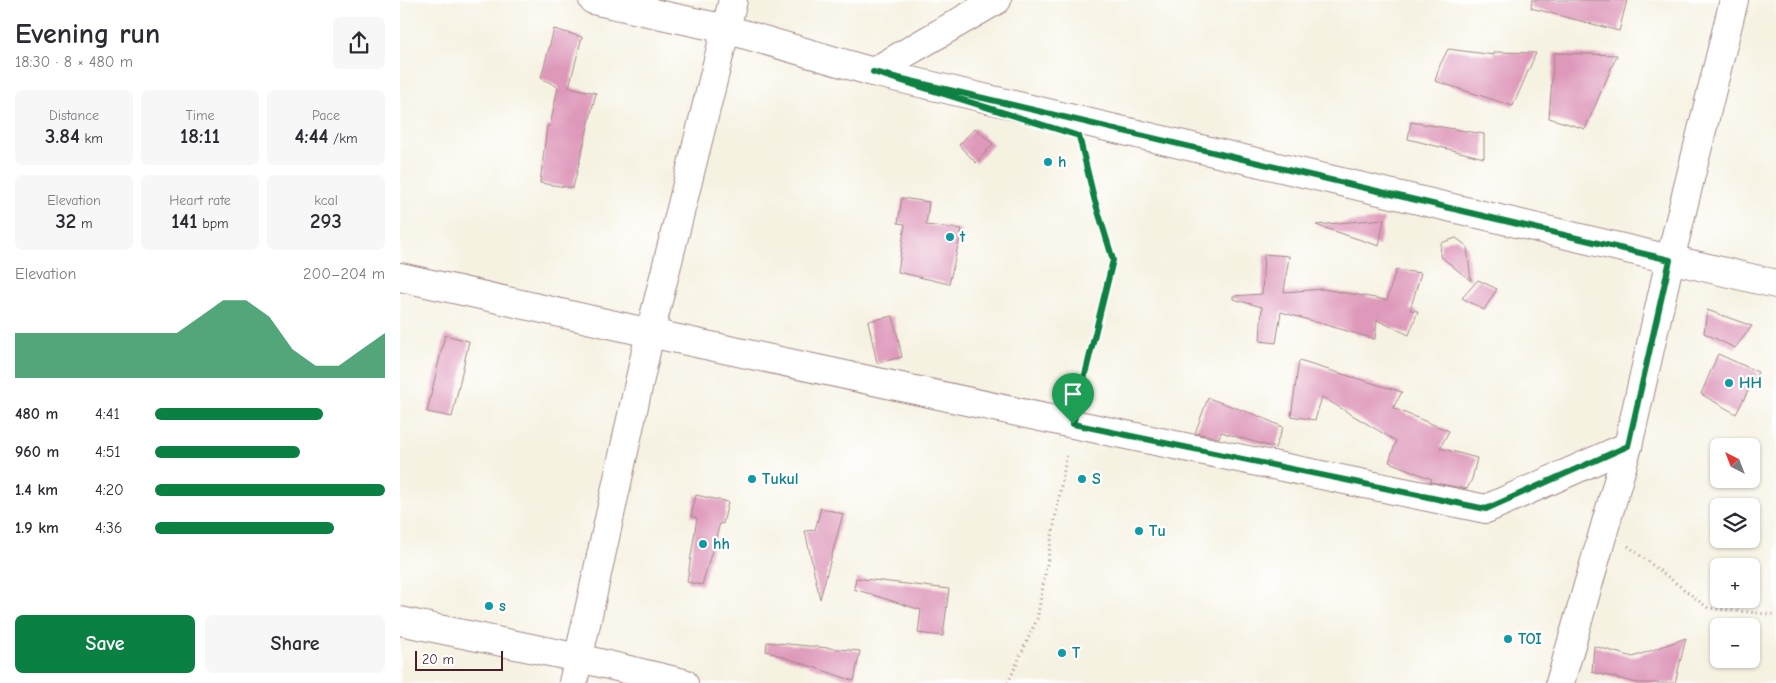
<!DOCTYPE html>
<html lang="en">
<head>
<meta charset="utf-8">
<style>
	body { margin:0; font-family:"Comic Neue",sans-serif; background:#f7f7f7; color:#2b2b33; height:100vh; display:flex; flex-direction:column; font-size:19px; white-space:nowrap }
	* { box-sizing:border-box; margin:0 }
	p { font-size:16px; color:#7c7c81 }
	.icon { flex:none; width:28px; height:28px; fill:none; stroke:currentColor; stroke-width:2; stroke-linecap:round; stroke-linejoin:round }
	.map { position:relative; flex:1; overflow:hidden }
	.panel { display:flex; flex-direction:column; background:#fff; width:400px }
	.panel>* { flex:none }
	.needle { width:32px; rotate:318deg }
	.fabs { position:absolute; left:1310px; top:438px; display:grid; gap:10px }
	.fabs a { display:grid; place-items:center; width:50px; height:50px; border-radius:8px; background:#fff; box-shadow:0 1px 4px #0004; font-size:25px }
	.scale { position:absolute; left:15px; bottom:12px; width:88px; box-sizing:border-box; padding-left:5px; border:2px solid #4a1f2b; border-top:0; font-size:14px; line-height:18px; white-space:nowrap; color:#4a1f2b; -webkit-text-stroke:4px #fff; paint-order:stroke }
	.pin { position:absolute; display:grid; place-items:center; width:42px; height:42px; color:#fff; margin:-51px -21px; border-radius:50% 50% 50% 0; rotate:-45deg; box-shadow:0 0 5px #0007 }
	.pin .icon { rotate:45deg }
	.round { display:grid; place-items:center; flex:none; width:52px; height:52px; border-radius:8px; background:#f7f7f7 }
	.summary { display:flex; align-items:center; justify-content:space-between; height:85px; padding:0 15px }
	h1 { font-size:28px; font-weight:600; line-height:38px }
	.stats { display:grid; grid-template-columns:repeat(3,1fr); gap:8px; height:85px; padding:5px 15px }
	.stats div { display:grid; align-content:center; border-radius:8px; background:#f7f7f7; text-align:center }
	.stats b { font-size:21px; font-weight:600 }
	.stats small { font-size:14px; font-weight:400 }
	.stats p { font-size:14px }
	.chart { height:140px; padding:10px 15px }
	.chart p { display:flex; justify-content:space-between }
	.chart svg { width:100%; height:90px; margin-top:5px; fill:#0b8043; opacity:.7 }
	.button { display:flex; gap:10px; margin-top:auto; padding:10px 15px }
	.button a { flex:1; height:58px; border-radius:8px; background:#0b8043; color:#fff; font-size:20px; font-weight:600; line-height:58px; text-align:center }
	.button a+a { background:#f7f7f7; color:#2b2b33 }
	ul { padding:0 15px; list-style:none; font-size:16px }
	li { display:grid; grid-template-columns:80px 60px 1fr; align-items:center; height:38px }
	li i { height:12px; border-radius:6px; background:#0b8043 }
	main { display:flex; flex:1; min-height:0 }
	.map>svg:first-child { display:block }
	.building { fill:#de98ba }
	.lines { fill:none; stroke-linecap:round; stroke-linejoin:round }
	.minor-casing { stroke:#a08886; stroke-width:30 }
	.path { stroke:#a08886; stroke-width:3; stroke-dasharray:1 4; stroke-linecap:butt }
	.minor { stroke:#fff; stroke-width:28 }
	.route-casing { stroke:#fff; stroke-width:10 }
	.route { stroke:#0b8043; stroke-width:6 }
	.culture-dot { fill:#0f9aa8; stroke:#fff; stroke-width:2 }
	.labels { text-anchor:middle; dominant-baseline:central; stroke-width:4.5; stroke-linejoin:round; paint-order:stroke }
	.culture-label { font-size:16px; font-weight:bold; fill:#0d838f; stroke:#fff; text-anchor:start }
</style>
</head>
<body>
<main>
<section class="panel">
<div class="summary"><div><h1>Evening run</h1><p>18:30 · 8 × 480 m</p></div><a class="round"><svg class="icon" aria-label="share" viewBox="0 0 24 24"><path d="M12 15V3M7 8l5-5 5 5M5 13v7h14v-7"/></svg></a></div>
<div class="stats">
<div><p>Distance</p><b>3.84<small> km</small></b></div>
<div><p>Time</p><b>18:11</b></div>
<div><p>Pace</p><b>4:44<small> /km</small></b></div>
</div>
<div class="stats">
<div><p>Elevation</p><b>32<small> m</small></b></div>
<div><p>Heart rate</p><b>141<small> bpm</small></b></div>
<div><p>kcal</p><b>293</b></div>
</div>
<div class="chart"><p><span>Elevation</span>200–204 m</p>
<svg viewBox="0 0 160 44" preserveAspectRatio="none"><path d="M0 44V22L10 22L20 22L30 22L40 22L50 22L60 22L70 22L80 14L90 6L100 6L110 14L120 30L130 38L140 38L150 30L160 22V44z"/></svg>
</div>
<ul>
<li><b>480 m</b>4:41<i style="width:73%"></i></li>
<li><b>960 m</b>4:51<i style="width:63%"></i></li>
<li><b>1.4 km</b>4:20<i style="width:100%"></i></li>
<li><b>1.9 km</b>4:36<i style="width:78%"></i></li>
</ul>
<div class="button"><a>Save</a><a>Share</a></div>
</section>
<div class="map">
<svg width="1376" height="683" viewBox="0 0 1376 683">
	<rect width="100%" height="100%" fill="#fff"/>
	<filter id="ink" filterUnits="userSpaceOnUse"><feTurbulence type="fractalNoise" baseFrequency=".02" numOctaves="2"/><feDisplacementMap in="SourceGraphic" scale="10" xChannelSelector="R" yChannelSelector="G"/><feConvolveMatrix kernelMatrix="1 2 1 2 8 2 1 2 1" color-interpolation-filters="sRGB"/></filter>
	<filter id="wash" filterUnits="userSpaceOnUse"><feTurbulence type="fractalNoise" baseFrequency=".0096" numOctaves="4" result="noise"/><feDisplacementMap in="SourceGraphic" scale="20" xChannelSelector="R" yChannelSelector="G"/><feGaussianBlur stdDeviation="1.12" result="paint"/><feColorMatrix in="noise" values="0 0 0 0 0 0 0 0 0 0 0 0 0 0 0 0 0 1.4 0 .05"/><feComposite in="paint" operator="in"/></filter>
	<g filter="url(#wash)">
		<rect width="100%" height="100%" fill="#f6f2e2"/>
		<g id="blocks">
			<g class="building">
				<path d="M1132 0H1227L1219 31 1131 8Z"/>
				<path d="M154 29 182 37 169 87 196 93 173 188 140 183 147 126H150L158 87 141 78Z"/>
				<path d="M1048 49 1094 55V52L1136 53 1113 106 1035 81 1040 65Z"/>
				<path d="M1154 53 1217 55 1185 129 1149 118Z"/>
				<path d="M1011 122 1084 134V158L1008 139Z"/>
				<path d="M575 128 593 144 576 163 559 145Z"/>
				<path d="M502 198 529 202 526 225 562 229 549 284 498 272 505 224 498 223Z"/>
				<path d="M984 219 979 246 916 225Z"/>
				<path d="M1056 238 1067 246 1071 281 1040 256 1041 243Z"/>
				<path d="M864 254 889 256 884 292 923 289 987 300 996 270 1021 273 1010 310 1018 311 1009 335 977 320 975 339 881 312 876 343 860 341 862 307 833 299V296L862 294Z"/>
				<path d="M1078 280 1097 289 1084 310 1062 298Z"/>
				<path d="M1307 310 1352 326 1335 348 1304 333Z"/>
				<path d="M493 316 502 357 477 363 468 321Z"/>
				<path d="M45 335 69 341 52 417 27 412Z"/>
				<path d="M1318 354 1358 372 1336 414 1301 394Z"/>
				<path d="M899 361 1002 392 993 408 1049 431 1040 448 1077 458 1072 479 1067 489 1030 482 1032 479 989 462 996 441 922 397 915 420 891 416Z"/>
				<path d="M808 398 856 415 883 427 875 448 821 432 819 438 795 433Z"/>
				<path d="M296 495 328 502 323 524 320 523 302 585 287 582 297 518 291 516Z"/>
				<path d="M421 508 443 514 420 599 405 531 415 530Z"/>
				<path d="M456 578 549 589 543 636 518 633 521 610 454 589Z"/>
				<path d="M1286 638 1275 683H1237L1192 672 1194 646 1233 657Z"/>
				<path d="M367 642 460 651 454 681 366 651Z"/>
			</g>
		</g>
	</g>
	<g filter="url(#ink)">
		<use href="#blocks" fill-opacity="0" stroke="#a08886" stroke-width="1"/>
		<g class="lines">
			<g class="minor-casing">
				<g id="minor">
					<path d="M193 0 326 29 473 72 1376 284"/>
					<path d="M473 72 597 0"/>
					<path d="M0 277 250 333 673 424 1086 509 1228 446"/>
					<path d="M0 621 179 658 284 683"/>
					<path d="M173 683 250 333 333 0"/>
					<path d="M1160 683 1228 446 1270 260 1334 0"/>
				</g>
			</g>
			<g class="path">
				<path d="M679 398 713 260 694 198 682 150"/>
				<path d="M1228 546 1308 608 1376 615"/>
				<path d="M608 683 637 619 667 453"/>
			</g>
			<use href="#minor" class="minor"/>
		</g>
	</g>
	<g class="lines" filter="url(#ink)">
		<g class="route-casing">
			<path id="route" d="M473 72 1270 260 1228 446 1086 509 673 424 713 260 694 198 679 136Z"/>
		</g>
		<use href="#route" class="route"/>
	</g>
	<g class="culture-dot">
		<circle cx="648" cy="162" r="5"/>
		<circle cx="550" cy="237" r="5"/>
		<circle cx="1329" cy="383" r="5"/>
		<circle cx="352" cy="479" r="5"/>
		<circle cx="682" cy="479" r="5"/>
		<circle cx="739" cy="531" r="5"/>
		<circle cx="303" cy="544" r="5"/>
		<circle cx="89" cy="606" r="5"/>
		<circle cx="1108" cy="639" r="5"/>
		<circle cx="662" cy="653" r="5"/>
	</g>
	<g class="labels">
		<g class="culture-label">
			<text x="658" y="162">h</text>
			<text x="560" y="237">t</text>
			<text x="1339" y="383">HH</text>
			<text x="362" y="479">Tukul</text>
			<text x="692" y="479">S</text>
			<text x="749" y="531">Tu</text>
			<text x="313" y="544">hh</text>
			<text x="99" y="606">s</text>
			<text x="1118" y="639">TOI</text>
			<text x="672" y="653">T</text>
		</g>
	</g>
</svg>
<div class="fabs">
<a><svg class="needle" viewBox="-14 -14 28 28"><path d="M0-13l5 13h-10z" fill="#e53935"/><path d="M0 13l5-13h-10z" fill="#7c7c81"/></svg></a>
<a><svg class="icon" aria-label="layers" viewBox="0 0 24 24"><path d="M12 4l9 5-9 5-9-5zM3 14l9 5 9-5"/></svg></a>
<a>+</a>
<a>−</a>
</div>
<div class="scale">20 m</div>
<div class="pin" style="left:673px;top:424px;background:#1e9e55"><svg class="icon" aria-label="arrive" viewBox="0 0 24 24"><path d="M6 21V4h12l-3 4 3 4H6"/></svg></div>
</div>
</main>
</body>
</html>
